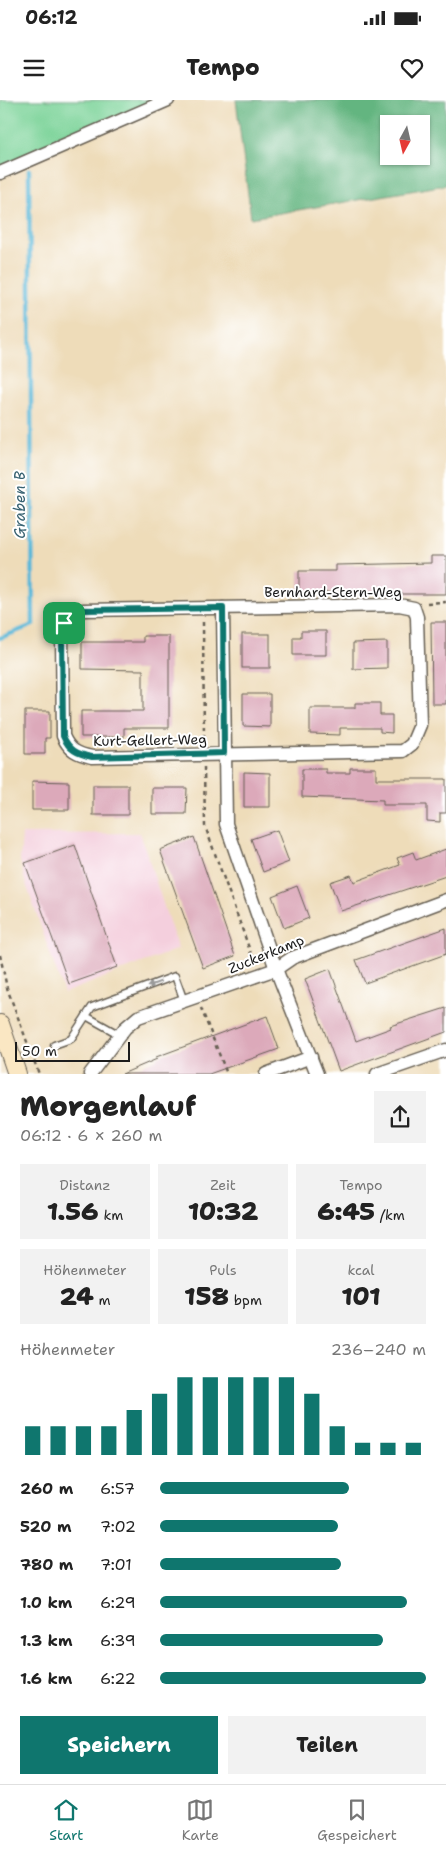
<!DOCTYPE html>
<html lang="de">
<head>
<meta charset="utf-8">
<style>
	body { margin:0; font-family:"Shantell Sans",sans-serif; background:#f2f2f2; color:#222; height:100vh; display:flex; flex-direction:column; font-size:19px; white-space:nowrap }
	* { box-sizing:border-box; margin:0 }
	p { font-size:16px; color:#767676 }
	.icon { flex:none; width:28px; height:28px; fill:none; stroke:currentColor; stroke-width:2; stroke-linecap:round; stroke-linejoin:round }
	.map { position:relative; height:974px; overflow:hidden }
	.side { display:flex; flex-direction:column; background:#fff; flex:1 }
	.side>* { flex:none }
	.needle { width:32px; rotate:188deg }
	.controls { position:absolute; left:380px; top:15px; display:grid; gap:10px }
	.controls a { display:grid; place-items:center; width:50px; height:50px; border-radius:0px; background:#fff; box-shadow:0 1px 4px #0004; font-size:25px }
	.scale { position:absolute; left:15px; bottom:12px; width:115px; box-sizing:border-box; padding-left:5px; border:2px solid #1c1c1c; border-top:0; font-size:14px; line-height:18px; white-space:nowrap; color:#1c1c1c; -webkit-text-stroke:4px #fff; paint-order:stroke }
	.pin { position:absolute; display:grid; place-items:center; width:42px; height:42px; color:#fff; margin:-21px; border-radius:10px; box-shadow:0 2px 8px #0006 }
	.round { display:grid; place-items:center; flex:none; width:52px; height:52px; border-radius:0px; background:#f2f2f2 }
	.headline { display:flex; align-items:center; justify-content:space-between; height:85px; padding:0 20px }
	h1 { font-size:28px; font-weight:800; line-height:38px }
	.figures { display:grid; grid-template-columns:repeat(3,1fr); gap:8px; height:85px; padding:5px 20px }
	.figures div { display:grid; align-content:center; border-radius:0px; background:#f2f2f2; text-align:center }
	.figures b { font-size:25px; font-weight:800 }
	.figures small { font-size:14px; font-weight:400 }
	.figures p { font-size:14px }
	.chart { height:140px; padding:10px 20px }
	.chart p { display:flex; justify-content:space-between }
	.chart svg { width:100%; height:90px; margin-top:5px; stroke:#0f766e; stroke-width:6 }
	.action { display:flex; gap:10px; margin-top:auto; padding:10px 20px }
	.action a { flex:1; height:58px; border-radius:0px; background:#0f766e; color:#fff; font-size:20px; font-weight:800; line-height:58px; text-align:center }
	.action a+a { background:#f2f2f2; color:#222 }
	ul { padding:0 20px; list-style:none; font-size:16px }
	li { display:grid; grid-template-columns:80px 60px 1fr; align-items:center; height:38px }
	li i { height:12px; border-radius:6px; background:#0f766e }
	.status { display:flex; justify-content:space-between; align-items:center; height:35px; padding:0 25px; background:#fff; direction:ltr }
	.status svg { height:14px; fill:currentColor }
	header { display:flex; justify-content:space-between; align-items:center; height:65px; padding:0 20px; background:#fff; font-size:22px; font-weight:800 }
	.menu { display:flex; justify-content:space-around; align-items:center; height:70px; border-top:1px solid #e0e0e0; background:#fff; font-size:14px; color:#767676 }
	.menu a { display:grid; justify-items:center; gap:2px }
	.menu .selected { color:#0f766e }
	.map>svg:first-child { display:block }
	.built { fill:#f4cfdd }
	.green { fill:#7ad398; stroke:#4b785a }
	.forest { fill:#63b580; stroke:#40684e; fill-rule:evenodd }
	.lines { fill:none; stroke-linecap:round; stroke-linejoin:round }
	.stream { stroke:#5ab8d8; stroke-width:4.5 }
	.building { fill:#dca9ba }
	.service-casing { stroke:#665f53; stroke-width:9 }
	.minor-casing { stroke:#665f53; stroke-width:15 }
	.secondary-casing { stroke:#665f53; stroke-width:20 }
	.path { stroke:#665f53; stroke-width:2.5; stroke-dasharray:4 4; stroke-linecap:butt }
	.service { stroke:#fff; stroke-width:6 }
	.minor { stroke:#fff; stroke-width:12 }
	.secondary { stroke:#fae7c3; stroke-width:18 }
	.oneway { fill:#999 }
	.route-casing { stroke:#fff; stroke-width:10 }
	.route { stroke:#0f766e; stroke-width:6 }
	.labels { text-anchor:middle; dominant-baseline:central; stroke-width:4; stroke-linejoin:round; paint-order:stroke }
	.street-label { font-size:14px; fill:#1c1c1c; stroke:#fff }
	.water-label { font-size:15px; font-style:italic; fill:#386271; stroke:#fff }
</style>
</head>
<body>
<div class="status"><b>06:12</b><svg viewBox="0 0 49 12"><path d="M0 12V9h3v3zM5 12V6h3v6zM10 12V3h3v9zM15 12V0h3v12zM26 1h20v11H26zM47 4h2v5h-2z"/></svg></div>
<header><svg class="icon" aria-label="menu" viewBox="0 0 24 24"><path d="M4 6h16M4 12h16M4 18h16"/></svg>Tempo<svg class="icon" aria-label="heart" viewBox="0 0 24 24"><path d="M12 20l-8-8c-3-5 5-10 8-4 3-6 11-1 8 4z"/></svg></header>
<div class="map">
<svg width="446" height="974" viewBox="0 0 446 974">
	<rect width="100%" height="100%" fill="#fff"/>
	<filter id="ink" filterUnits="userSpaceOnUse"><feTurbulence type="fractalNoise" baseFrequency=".02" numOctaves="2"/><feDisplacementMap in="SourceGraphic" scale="10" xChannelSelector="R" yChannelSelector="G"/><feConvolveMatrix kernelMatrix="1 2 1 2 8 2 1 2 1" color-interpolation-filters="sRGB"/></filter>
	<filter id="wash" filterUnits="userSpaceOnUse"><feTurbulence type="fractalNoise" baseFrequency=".0096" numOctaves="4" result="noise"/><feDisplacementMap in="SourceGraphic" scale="20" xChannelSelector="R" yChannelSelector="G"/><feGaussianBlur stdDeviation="1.12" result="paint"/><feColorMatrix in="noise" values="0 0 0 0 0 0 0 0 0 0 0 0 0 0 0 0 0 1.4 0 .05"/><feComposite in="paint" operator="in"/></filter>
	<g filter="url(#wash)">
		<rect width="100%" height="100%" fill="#eedcb9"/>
		<path class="built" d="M140 733 178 849 64 893 25 781 20 760 22 734Z"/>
		<path class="green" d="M0 0H168L0 73Z"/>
		<path class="forest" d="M236 0H446V85L251 118ZM389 24H421V56H389Z"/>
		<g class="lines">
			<path class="stream" d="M0 538 33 525 29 70"/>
		</g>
		<g id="blocks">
			<g class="building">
				<path d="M431 456H446V494H386V491L299 493V471H336V465L431 463Z"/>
				<path d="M431 522H446V604H432Z"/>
				<path d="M301 531H326V555H293V537H301Z"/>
				<rect x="242" y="534" width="28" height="34"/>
				<path d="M143 536H169V628H124V637H81V611H143V570L82 569V542H143Z"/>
				<path d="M387 542V568L353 569V543Z"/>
				<path d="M243 594H270V627L243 626Z"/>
				<path d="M355 603H380V615H392V633L380 632V628H340V635L310 634V608H355Z"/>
				<path d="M25 611H50V638H45V654H25Z"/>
				<path d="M350 668H376V679H446V713H440V722L427 721V705H383V700L302 697V669H326V673H350Z"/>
				<path d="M244 672 270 673V707H244Z"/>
				<path d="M32 681 69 682V710H32Z"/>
				<rect x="93" y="685" width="35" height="30"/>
				<path d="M152 688H187L186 714H152Z"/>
				<path d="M277 730 289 762 263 772 251 739Z"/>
				<path d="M194 737 235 856 203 868 160 750Z"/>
				<path d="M75 745 117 867 69 884 25 763Z"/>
				<path d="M446 749V776L341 811 330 782 351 775 354 782 400 765 397 758 413 752 416 760Z"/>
				<path d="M297 786 309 818 284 828 272 796Z"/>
				<path d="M446 828V854L365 883 356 860Z"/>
				<path d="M330 869 356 941 391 928 390 926 446 908V932L339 971 305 879Z"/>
				<path d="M267 916 279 949 209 974H122L157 959 156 957Z"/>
			</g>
		</g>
	</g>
	<g filter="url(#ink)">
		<use href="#blocks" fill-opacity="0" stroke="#665f53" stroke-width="1"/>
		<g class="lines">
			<g class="service-casing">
				<g id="service">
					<path d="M120 935 86 916 92 907 175 876 184 901"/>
					<path d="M54 945 71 939 86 916"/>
				</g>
			</g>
			<g class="minor-casing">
				<g id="minor">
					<path d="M0 73 168 0"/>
					<path d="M399 505 414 508 417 517 420 625 412 644 403 651 92 657C77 654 69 650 63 636L62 533C65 519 70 515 83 510Z"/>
					<path d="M223 508 226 724 276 869 317 974"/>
					<path d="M90 974 125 928 138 917 276 869 292 858 446 800"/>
					<path d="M266 974 311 957"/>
					<path d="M377 974 446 950"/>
				</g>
			</g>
			<g class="secondary-casing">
				<path id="secondary" d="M0 924 17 974"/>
			</g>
			<g class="path">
				<path d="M427 503 446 502"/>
				<path d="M203 522 204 641"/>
				<path d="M204 667 205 726 253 859"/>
				<path d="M0 855 7 888 39 974"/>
				<path d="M201 908 227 974"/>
			</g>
			<use href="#service" class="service"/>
			<use href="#minor" class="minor"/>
			<use href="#secondary" class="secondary"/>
		</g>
		<defs><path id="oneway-solid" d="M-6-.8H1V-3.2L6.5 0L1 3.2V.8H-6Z" transform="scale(1.25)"/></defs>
		<use class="oneway" href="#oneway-solid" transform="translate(154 884) rotate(159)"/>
	</g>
	<g class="lines" filter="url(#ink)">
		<g class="route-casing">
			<path id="route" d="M223 508 224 653 92 657C77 654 69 650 63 636L62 533C65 519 70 515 83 510Z"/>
		</g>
		<use href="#route" class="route"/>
	</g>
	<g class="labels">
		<g class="street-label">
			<text x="333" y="492">Bernhard-Stern-Weg</text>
			<text transform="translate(150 640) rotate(-1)">Kurt-Gellert-Weg</text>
			<text transform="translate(266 854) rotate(-22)">Zuckerkamp</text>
		</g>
		<g class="water-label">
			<text transform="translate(20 405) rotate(-90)">Graben B</text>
		</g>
	</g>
</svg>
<div class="controls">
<a><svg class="needle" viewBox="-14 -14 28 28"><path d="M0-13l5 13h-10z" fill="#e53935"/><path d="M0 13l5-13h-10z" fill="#767676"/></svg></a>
</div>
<div class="scale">50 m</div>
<div class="pin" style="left:64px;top:523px;background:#1e9e55"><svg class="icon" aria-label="arrive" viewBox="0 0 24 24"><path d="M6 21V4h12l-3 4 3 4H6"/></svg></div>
</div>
<section class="side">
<div class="headline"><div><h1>Morgenlauf</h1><p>06:12 · 6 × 260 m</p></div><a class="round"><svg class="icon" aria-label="share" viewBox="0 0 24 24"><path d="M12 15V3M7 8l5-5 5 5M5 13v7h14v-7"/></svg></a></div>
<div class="figures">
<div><p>Distanz</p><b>1.56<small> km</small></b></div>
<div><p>Zeit</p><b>10:32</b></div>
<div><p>Tempo</p><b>6:45<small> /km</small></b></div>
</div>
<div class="figures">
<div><p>Höhenmeter</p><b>24<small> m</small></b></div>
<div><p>Puls</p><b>158<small> bpm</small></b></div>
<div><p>kcal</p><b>101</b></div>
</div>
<div class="chart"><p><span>Höhenmeter</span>236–240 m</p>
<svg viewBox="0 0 160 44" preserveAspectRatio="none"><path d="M5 44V30M15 44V30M25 44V30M35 44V30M45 44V22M55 44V14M65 44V6M75 44V6M85 44V6M95 44V6M105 44V6M115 44V14M125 44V30M135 44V38M145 44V38M155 44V38"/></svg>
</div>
<ul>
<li><b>260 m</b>6:57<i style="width:71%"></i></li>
<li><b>520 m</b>7:02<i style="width:67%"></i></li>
<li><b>780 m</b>7:01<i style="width:68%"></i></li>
<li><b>1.0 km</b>6:29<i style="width:93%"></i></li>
<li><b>1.3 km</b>6:39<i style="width:84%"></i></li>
<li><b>1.6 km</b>6:22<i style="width:100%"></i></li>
</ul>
<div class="action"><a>Speichern</a><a>Teilen</a></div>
</section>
<nav class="menu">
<a class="selected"><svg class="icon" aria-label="home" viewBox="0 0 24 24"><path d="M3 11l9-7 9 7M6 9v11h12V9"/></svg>Start</a>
<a><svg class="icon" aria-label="map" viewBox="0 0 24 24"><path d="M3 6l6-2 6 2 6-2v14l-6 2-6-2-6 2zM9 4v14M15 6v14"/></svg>Karte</a>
<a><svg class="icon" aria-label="saved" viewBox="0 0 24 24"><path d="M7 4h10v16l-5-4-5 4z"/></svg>Gespeichert</a>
</nav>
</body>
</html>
